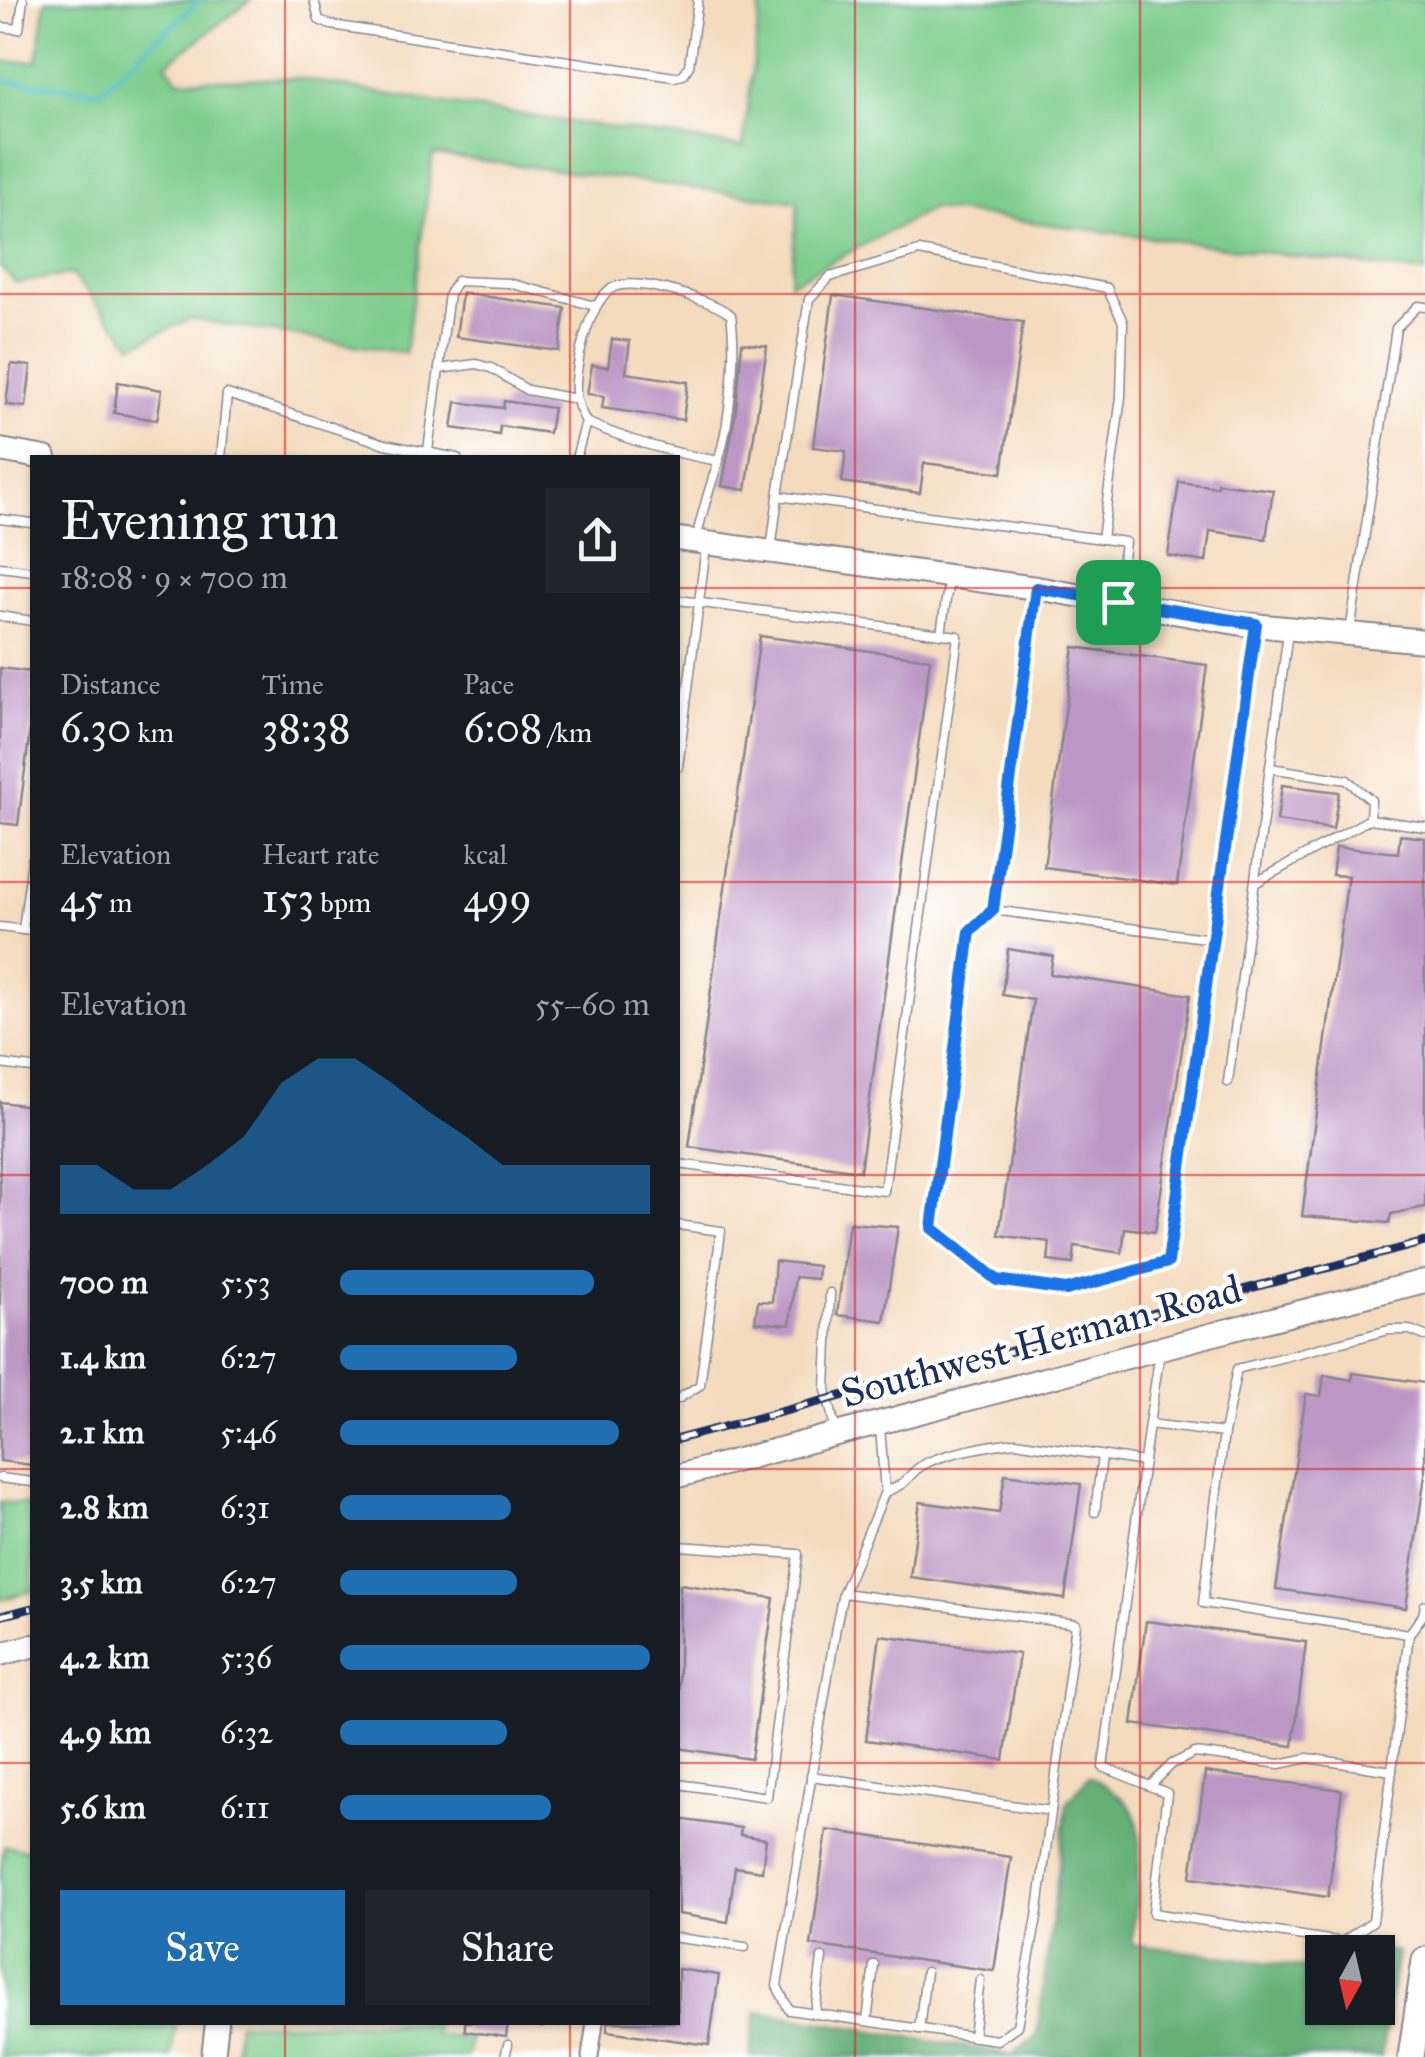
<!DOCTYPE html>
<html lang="en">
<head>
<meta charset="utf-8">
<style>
	body { margin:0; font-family:"IM FELL Great Primer",serif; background:#20242c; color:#f1f3f6; height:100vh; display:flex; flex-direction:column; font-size:38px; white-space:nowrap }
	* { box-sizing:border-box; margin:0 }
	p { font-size:32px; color:#9ea1a6 }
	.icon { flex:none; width:55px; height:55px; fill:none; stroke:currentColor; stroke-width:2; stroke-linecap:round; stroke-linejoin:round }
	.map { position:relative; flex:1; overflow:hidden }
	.side { position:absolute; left:30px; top:455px; width:650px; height:1570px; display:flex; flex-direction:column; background:#171b24; border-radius:0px; box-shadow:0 2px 8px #0004 }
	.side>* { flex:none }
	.needle { width:65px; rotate:188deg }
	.tools { position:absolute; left:1305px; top:1935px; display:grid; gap:20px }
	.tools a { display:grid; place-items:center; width:90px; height:90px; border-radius:0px; background:#171b24; box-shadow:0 2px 8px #0004; font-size:50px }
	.pin { position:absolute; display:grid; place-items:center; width:85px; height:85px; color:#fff; margin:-42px; border-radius:20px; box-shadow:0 5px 15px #0006 }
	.round { display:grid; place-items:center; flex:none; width:105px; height:105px; border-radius:0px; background:#20242c }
	.overview { display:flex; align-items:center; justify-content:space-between; height:170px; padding:0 30px }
	h1 { font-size:55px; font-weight:600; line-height:75px }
	.metrics { display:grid; grid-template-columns:repeat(3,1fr); gap:15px; height:170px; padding:10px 30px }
	.metrics div { display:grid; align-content:center }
	.metrics b { font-size:42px; font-weight:600 }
	.metrics small { font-size:28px; font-weight:400 }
	.metrics p { font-size:28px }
	.chart { height:280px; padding:20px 30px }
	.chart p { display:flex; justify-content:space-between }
	.chart svg { width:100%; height:180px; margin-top:10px; fill:#1f6fb2; opacity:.7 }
	.button { display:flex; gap:20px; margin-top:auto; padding:20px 30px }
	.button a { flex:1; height:115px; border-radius:0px; background:#1f6fb2; color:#fff; font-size:40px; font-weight:600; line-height:115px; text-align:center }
	.button a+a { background:#20242c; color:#f1f3f6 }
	ul { padding:0 30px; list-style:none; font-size:32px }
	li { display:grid; grid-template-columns:160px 120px 1fr; align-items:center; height:75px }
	li i { height:25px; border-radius:12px; background:#1f6fb2 }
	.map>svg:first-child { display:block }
	.green { fill:#7dcc8c; stroke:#4c7e75; stroke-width:2.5 }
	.forest { fill:#66b078; stroke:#40706b; stroke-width:2.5 }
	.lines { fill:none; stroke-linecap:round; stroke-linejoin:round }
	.stream { stroke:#52c0c8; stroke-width:5 }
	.building { fill:#bc97c5 }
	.lane-casing { stroke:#88858e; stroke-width:11 }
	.street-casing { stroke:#88858e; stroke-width:19 }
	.secondary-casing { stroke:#88858e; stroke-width:26 }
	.primary-casing { stroke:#88858e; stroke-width:29 }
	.lane { stroke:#fff; stroke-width:8 }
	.street { stroke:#fff; stroke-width:15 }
	.secondary { stroke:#fff; stroke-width:22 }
	.primary { stroke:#fff; stroke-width:25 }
	.rail-casing { stroke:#1b2f5e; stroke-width:9 }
	.rail { stroke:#fff; stroke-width:5; stroke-dasharray:15; stroke-linecap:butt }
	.route-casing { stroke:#fff; stroke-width:20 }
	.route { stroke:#1a73e8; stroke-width:12 }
	.grid { fill:none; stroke:#d62828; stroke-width:2.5; stroke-opacity:0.55 }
	.labels { text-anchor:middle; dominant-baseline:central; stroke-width:9; stroke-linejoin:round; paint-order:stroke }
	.street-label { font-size:40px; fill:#1b2f5e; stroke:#fff }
</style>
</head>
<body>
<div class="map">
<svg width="1425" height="2057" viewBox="0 0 1425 2057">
	<rect width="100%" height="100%" fill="#fff"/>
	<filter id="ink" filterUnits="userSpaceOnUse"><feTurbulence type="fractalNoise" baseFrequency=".01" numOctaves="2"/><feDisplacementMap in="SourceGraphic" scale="20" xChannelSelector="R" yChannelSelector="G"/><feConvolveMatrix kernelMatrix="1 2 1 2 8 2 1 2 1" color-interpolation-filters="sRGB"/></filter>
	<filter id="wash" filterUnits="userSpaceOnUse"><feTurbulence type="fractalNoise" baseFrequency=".0048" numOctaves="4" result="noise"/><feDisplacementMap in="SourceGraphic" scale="40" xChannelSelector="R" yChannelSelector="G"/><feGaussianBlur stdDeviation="2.25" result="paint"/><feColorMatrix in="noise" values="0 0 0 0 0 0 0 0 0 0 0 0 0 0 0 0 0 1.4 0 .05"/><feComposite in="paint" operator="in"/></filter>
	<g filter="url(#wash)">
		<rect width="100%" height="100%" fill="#f4dbbe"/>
		<g class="green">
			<path d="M46 0H251L166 64 179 80 295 78 440 103 743 147 761 0H1425V273L932 209 790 283 798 202 433 154 405 353 190 319 133 345 71 274 16 283 0 267V62L37 61Z"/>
			<path d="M0 1502 32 1505V1591L0 1600Z"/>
			<path d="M4 1846 32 1851V2022L176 2023 171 2057H0V1877Z"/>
			<path d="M238 2023H435L434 2035 470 2039 466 2057H234Z"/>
		</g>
		<path class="forest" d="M1089 1776C1105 1784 1128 1799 1136 1817 1145 1841 1134 1917 1132 1944L1322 1970V2008H1378V1952H1374L1380 1950 1397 1952 1381 2057H750L756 2011 1013 2055 1037 2035 1067 1803Z"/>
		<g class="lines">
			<path class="stream" d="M0 80 100 91 200 0"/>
		</g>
		<g id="blocks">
			<g class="building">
				<path d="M462 293 565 308 559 351 456 337Z"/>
				<path d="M833 295 1023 322 1002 473 924 463 920 493 842 482 846 451 813 447Z"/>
				<path d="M612 339 630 341 626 373 688 382 683 420 602 408 604 396 587 394 592 365 608 367Z"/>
				<path d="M742 343 767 346 746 490 722 486 736 410Z"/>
				<path d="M11 364 31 366 26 407 6 405Z"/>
				<path d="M118 382 162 390 157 420 114 413Z"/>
				<path d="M504 401 553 408 549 433 500 426 499 435 452 428 456 402 503 408Z"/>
				<path d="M1179 482 1217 487V483L1273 490 1266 539 1210 531 1206 562 1168 556Z"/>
				<path d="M760 636 930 659 860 1171 689 1147Z"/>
				<path d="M1074 647 1207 665 1177 885 1044 867Z"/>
				<path d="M0 668 32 672V714L18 825 0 823Z"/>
				<path d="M1282 785 1339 792 1333 829 1277 821Z"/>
				<path d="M1400 835 1425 838V1207L1391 1214 1389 1223 1302 1216 1348 876 1332 875 1336 847 1398 853Z"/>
				<path d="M1008 949 1053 956 1050 974 1190 995 1155 1232 1125 1228 1122 1253 1075 1246 1073 1264 1048 1261 1050 1242 999 1235 1033 1000 1002 995Z"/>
				<path d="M0 1102 32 1106V1465L0 1461Z"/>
				<path d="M849 1223 898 1227 884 1321 837 1315Z"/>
				<path d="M775 1261 818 1266 817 1279 795 1277 790 1325 755 1322 758 1301 772 1302Z"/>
				<path d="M1353 1373 1425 1383V1475L1406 1608 1276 1589 1306 1394 1321 1396 1324 1375 1352 1380Z"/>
				<path d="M1005 1474 1081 1484 1065 1599 910 1577 920 1502 999 1513Z"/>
				<path d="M680 1584 774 1598 751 1759 678 1748Z"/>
				<path d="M1146 1621 1306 1642 1293 1746 1132 1724Z"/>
				<path d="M880 1635 1019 1654 1004 1760 866 1740Z"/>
				<path d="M1205 1772 1342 1790 1328 1897 1191 1877Z"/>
				<path d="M678 1819 741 1828 740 1835 766 1839 762 1871 735 1867 728 1922 678 1914Z"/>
				<path d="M827 1830 1011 1857 994 1971 811 1945Z"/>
				<path d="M678 1969 719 1975 709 2045 607 2031 608 2022H678Z"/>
				<path d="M465 2022H508L506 2037 465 2031Z"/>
			</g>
		</g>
	</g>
	<g filter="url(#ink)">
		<use href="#blocks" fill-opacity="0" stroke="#88858e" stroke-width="2.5"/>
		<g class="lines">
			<g class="lane-casing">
				<g id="lane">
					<path d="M314 0 319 20 331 25 674 77 683 75 689 66 698 0"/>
					<path d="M0 27 19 29 23 0"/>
					<path d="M439 369 476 364 491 368 527 390 576 399"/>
					<path d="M586 422C629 441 672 453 719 461"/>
					<path d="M221 458 227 394 385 444 457 458"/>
					<path d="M427 458 449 294 457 281 509 283 595 306"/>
					<path d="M576 458 586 422C583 415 578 407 577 400 571 375 589 298 614 287 638 277 711 299 731 315 737 355 730 422 718 462 710 488 702 510 697 537"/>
					<path d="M778 496 809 299 830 277 919 251 1107 288 1123 322 1121 397 1102 539"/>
					<path d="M0 519 32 523"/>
					<path d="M771 550 778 496 1125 542 1118 598"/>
					<path d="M0 567 32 571"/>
					<path d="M1035 592 993 910 970 931 932 1228 997 1279 1066 1290 1168 1262 1255 627"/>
					<path d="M678 600 958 636 884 1191 678 1164"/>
					<path d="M0 616 32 621"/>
					<path d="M1350 632 1396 328 1418 306 1425 307"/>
					<path d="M941 634 949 579"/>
					<path d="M678 767 706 547"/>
					<path d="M1270 768 1347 780 1371 800 1370 819 1425 827"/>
					<path d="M32 860 23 930 32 931"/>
					<path d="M1255 883 1370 819"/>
					<path d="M993 910 1212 939"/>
					<path d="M0 927 23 930"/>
					<path d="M0 1064 32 1068"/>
					<path d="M1228 1082 1288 632"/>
					<path d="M678 1225 721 1231 700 1385 678 1399"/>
					<path d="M830 1293 826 1389 836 1433"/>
					<path d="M1149 1424 1103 1767 1167 1793 1153 1913 1342 1942 1373 1921 1409 1634 1203 1603 1224 1433 1149 1424 1160 1352"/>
					<path d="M1224 1433 1237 1369 1389 1330H1410L1425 1336"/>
					<path d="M0 1478 32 1482"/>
					<path d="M885 1492C913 1482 905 1475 923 1465 940 1454 995 1444 1016 1442L1144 1462"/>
					<path d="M1095 1512 1102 1456"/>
					<path d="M678 1546 798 1554 767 1797 678 1784"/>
					<path d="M843 1593 1076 1624 1037 1917 1017 2026 997 2040 789 2010 777 1986 836 1627 843 1593 885 1492 880 1427"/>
					<path d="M1409 1634 1423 1615 1425 1605"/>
					<path d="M811 1776 1051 1811"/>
					<path d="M1150 1786 1172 1764 1195 1753 1280 1764 1308 1758 1392 1771"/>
					<path d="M678 1938 745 1947"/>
					<path d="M815 2014 822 1958"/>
					<path d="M867 2021 874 1965"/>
					<path d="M542 2023V2022"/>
					<path d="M919 2029 926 1972"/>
					<path d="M973 2037 980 1980"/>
					<path d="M505 2057 508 2045"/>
				</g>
			</g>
			<g class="street-casing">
				<path id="street" d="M590 2057 595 2022"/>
			</g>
			<g class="secondary-casing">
				<g id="secondary">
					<path d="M0 450 45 458"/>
					<path d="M678 539 1036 588 1242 624 1425 641"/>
					<path d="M678 1476 1248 1325 1425 1281"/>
					<path d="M0 1654 32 1646"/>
					<path d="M213 2057 217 2022"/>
				</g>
			</g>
			<g class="primary-casing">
				<path id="primary" d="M1411 2057 1425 1960"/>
			</g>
			<use href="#lane" class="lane"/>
			<use href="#street" class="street"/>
			<use href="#secondary" class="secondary"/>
			<use href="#primary" class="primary"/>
			<g class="rail-casing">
				<g id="rail">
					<path d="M678 1439 1425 1242"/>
					<path d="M0 1616 32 1608"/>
				</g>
			</g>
			<use href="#rail" class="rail"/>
		</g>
	</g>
	<g class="lines" filter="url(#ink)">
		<g class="route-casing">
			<path id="route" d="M1036 588 1256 624 1168 1262 1066 1290 997 1280 932 1228 970 931 993 910Z"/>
		</g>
		<use href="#route" class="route"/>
	</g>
	<path class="grid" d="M285 0V458M570 0V458M855 0V2057M1140 0V2057M0 294H1425M0 588H32M678 588H1425M0 882H32M678 882H1425M0 1175H32M678 1175H1425M0 1469H32M678 1469H1425M0 1763H32M678 1763H1425M285 2022V2057M570 2022V2057"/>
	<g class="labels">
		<g class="street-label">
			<text transform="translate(1041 1341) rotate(-15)">Southwest Herman Road</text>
		</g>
	</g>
</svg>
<div class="tools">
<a><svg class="needle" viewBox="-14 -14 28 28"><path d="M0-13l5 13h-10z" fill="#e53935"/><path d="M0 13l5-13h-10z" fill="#9ea1a6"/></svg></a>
</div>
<div class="pin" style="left:1118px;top:602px;background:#1e9e55"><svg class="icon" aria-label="arrive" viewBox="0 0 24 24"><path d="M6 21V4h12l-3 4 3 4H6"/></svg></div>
<section class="side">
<div class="overview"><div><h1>Evening run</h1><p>18:08 · 9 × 700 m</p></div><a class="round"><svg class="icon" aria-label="share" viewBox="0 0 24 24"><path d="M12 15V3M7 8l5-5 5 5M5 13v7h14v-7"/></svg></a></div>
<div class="metrics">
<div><p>Distance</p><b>6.30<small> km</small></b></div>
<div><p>Time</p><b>38:38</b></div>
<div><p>Pace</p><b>6:08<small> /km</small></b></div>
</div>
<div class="metrics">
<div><p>Elevation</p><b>45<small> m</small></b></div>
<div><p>Heart rate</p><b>153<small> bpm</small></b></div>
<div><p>kcal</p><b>499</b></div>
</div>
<div class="chart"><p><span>Elevation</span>55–60 m</p>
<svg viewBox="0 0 160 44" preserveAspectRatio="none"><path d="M0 44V32L10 32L20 38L30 38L40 32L50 25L60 12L70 6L80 6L90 12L100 19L110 25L120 32L130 32L140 32L150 32L160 32V44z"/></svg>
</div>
<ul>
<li><b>700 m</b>5:53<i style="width:82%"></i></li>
<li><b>1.4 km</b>6:27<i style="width:57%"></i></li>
<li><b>2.1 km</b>5:46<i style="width:90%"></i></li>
<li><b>2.8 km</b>6:31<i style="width:55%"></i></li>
<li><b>3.5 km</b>6:27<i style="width:57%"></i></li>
<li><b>4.2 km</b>5:36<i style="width:100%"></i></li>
<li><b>4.9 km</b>6:32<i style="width:54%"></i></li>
<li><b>5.6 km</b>6:11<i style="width:68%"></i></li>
</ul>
<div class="button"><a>Save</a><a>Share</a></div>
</section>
</div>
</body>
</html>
